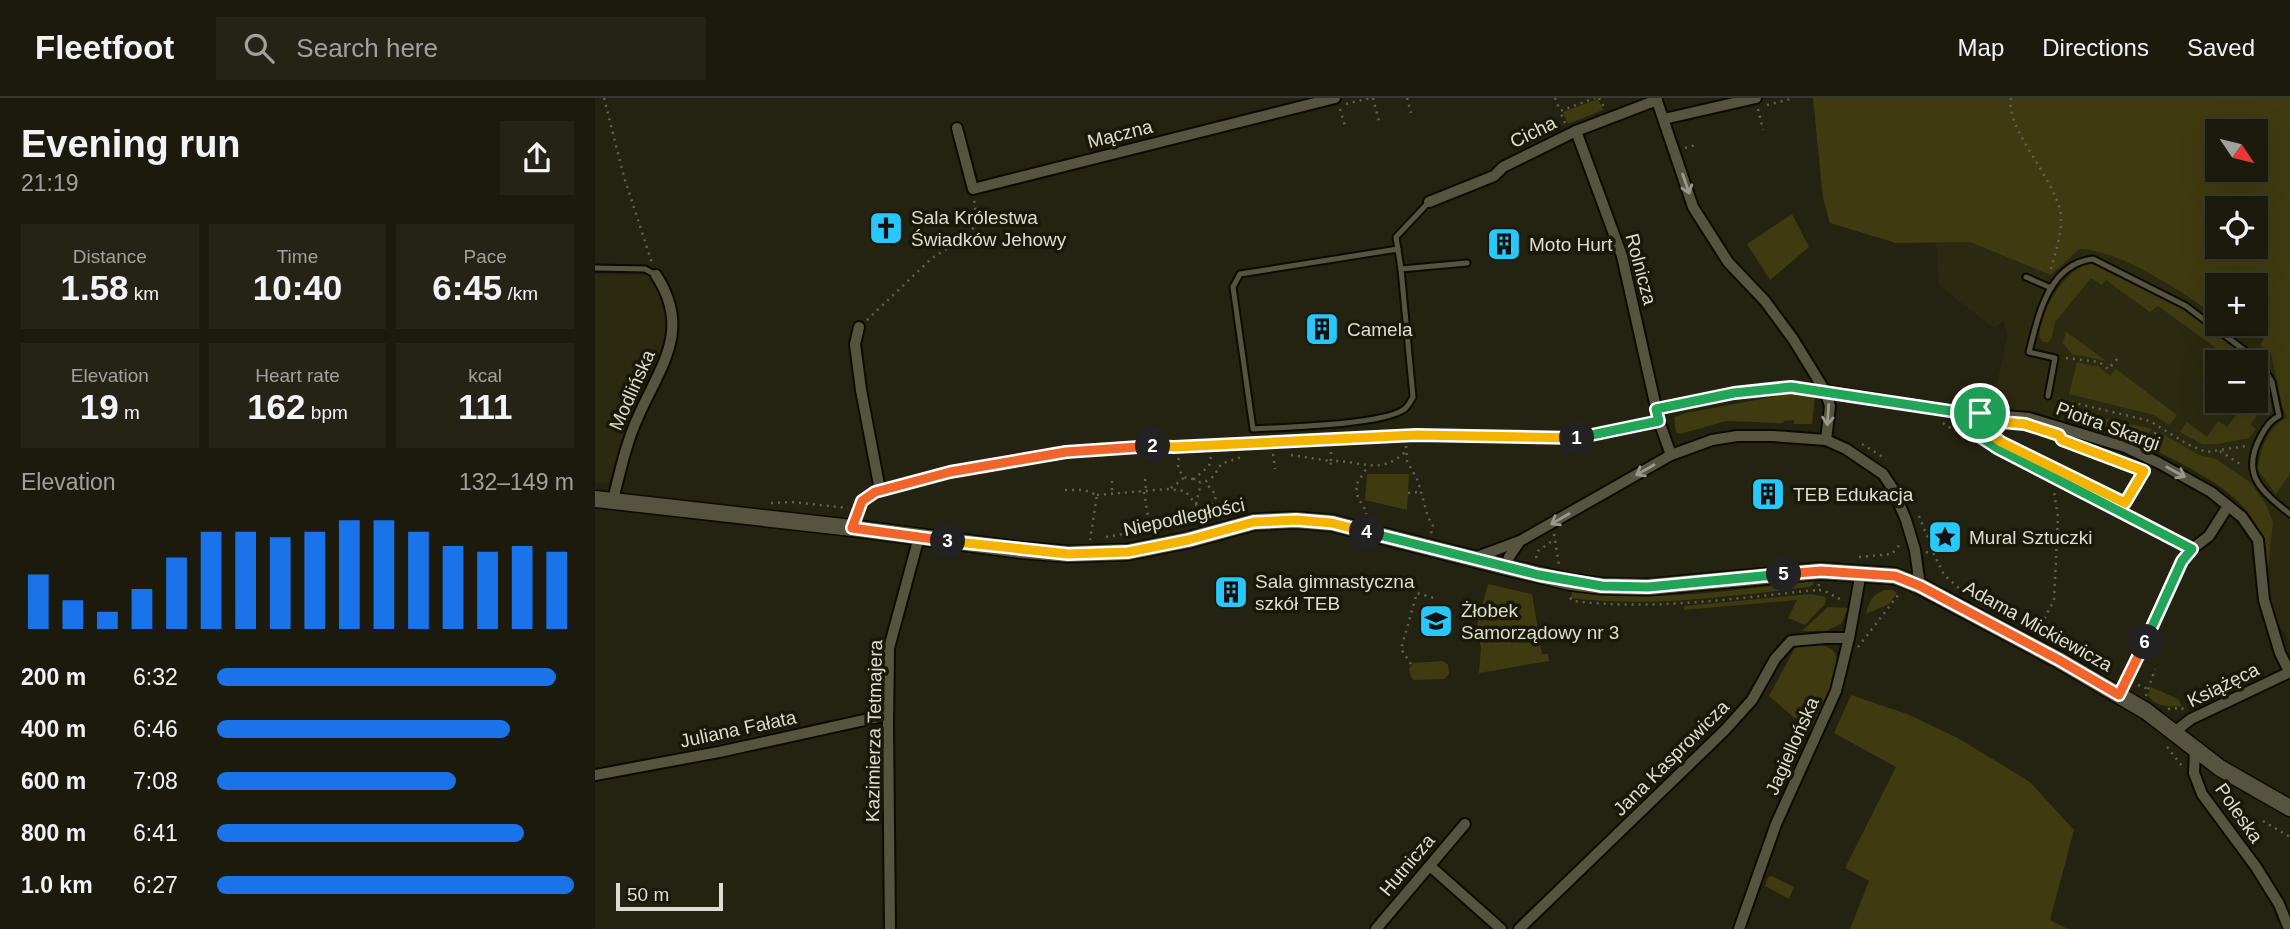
<!DOCTYPE html>
<html lang="en">
<head>
<meta charset="utf-8">
<style>
	body { margin:0; font-family:Helvetica,sans-serif; background:#242316; color:#f1f3f6; height:100vh; display:flex; flex-direction:column; font-size:26px; white-space:nowrap }
	* { box-sizing:border-box; margin:0 }
	p { font-size:23px; color:#a0a19d }
	.icon { flex:none; width:38px; height:38px; fill:none; stroke:currentColor; stroke-width:2; stroke-linecap:round; stroke-linejoin:round }
	.map { position:relative; flex:1; overflow:hidden }
	.details { display:flex; flex-direction:column; background:#1b1a0d; width:595px }
	.details>* { flex:none }
	.needle { width:46px; rotate:125deg }
	.controls { position:absolute; left:1610px; top:21px; display:grid; gap:14px }
	.controls a { display:grid; place-items:center; width:63px; height:63px; border-radius:0px; background:#1b1a0d; box-shadow:0 7px 28px #0002,0 0 0 2px #39382e; font-size:35px }
	.scale { position:absolute; left:21px; bottom:18px; width:107px; box-sizing:border-box; padding-left:7px; border:4px solid #deddd2; border-top:0; font-size:19px; line-height:24px; white-space:nowrap; color:#deddd2; -webkit-text-stroke:5px #1a1908; paint-order:stroke }
	.pin { position:absolute; display:grid; place-items:center; width:60px; height:60px; color:#fff; margin:-30px; border:4px solid #fff; border-radius:50%; box-shadow:0 2px 7px #0007 }
	.km { position:absolute; width:35px; height:35px; margin:-18px; border-radius:50%; background:#222; color:#fff; font-size:19px; line-height:35px; text-align:center }
	.round { display:grid; place-items:center; flex:none; width:74px; height:74px; border-radius:0px; background:#242316 }
	.summary { display:flex; align-items:center; justify-content:space-between; height:119px; padding:0 21px }
	h1 { font-size:38px; font-weight:700; line-height:52px }
	.metrics { display:grid; grid-template-columns:repeat(3,1fr); gap:10px; height:119px; padding:7px 21px }
	.metrics div { display:grid; align-content:center; border-radius:0px; background:#242316; text-align:center }
	.metrics b { font-size:35px; font-weight:700 }
	.metrics small { font-size:19px; font-weight:400 }
	.metrics p { font-size:19px }
	.chart { height:196px; padding:14px 21px }
	.chart p { display:flex; justify-content:space-between }
	.chart svg { width:100%; height:126px; margin-top:7px; stroke:#1a73e8; stroke-width:6 }
	ul { padding:0 21px; list-style:none; font-size:23px }
	li { display:grid; grid-template-columns:112px 84px 1fr; align-items:center; height:52px }
	li i { height:18px; border-radius:9px; background:#1a73e8 }
	header { display:flex; align-items:center; gap:42px; box-sizing:border-box; height:98px; padding:0 35px; background:#1b1a0d; border-bottom:2px solid #39382e }
	header strong { font-size:33px }
	nav { display:flex; gap:38px; margin-inline-start:auto; font-size:24px }
	.search { width:490px; height:63px; background:#242316; display:flex; align-items:center; gap:18px; box-sizing:border-box; padding:0 24px; border-radius:0px; color:#a0a19d; font-size:26px }
	main { display:flex; flex:1; min-height:0 }
	.map>svg:first-child { display:block }
	.built { fill:#2b2910; fill-rule:evenodd }
	.green { fill:#3f3b10; fill-rule:evenodd }
	.lines { fill:none; stroke-linecap:round; stroke-linejoin:round }
	.lane-casing { stroke:#0d0b00; stroke-width:9 }
	.street-casing { stroke:#0d0b00; stroke-width:14 }
	.secondary-casing { stroke:#0d0b00; stroke-width:19 }
	.path { stroke:#636152; stroke-width:2.5; stroke-dasharray:2 5; stroke-linecap:butt }
	.lane { stroke:#565441; stroke-width:5 }
	.street { stroke:#565441; stroke-width:10 }
	.secondary { stroke:#565441; stroke-width:16 }
	.oneway { stroke:#9a988a }
	.split-1-casing { stroke:#fff; stroke-width:14 }
	.split-2-casing { stroke:#fff; stroke-width:14 }
	.split-3-casing { stroke:#fff; stroke-width:14 }
	.split-4-casing { stroke:#fff; stroke-width:14 }
	.split-5-casing { stroke:#fff; stroke-width:14 }
	.split-6-casing { stroke:#fff; stroke-width:14 }
	.split-7-casing { stroke:#fff; stroke-width:14 }
	.split-8-casing { stroke:#fff; stroke-width:14 }
	.split-1 { stroke:#22a559; stroke-width:9 }
	.split-2 { stroke:#f5b400; stroke-width:9 }
	.split-3 { stroke:#f0652b; stroke-width:9 }
	.split-4 { stroke:#f5b400; stroke-width:9 }
	.split-5 { stroke:#22a559; stroke-width:9 }
	.split-6 { stroke:#f0652b; stroke-width:9 }
	.split-7 { stroke:#22a559; stroke-width:9 }
	.split-8 { stroke:#f5b400; stroke-width:9 }
	.labels { text-anchor:middle; dominant-baseline:central; stroke-width:7; stroke-linejoin:round; paint-order:stroke }
	.street-label { font-size:19px; fill:#deddd2; stroke:#1a1908 }
	.poi-label { font-size:19px; fill:#deddd2; stroke:#1a1908; text-anchor:start }
</style>
</head>
<body>
<header>
<strong>Fleetfoot</strong>
<div class="search"><svg class="icon" aria-label="search" viewBox="0 0 24 24"><circle cx="10" cy="10" r="6"/><path d="M15 15l6 6"/></svg>Search here</div>
<nav><a>Map</a><a>Directions</a><a>Saved</a></nav>
</header>
<main>
<section class="details">
<div class="summary"><div><h1>Evening run</h1><p>21:19</p></div><a class="round"><svg class="icon" aria-label="share" viewBox="0 0 24 24"><path d="M12 15V3M7 8l5-5 5 5M5 13v7h14v-7"/></svg></a></div>
<div class="metrics">
<div><p>Distance</p><b>1.58<small> km</small></b></div>
<div><p>Time</p><b>10:40</b></div>
<div><p>Pace</p><b>6:45<small> /km</small></b></div>
</div>
<div class="metrics">
<div><p>Elevation</p><b>19<small> m</small></b></div>
<div><p>Heart rate</p><b>162<small> bpm</small></b></div>
<div><p>kcal</p><b>111</b></div>
</div>
<div class="chart"><p><span>Elevation</span>132–149 m</p>
<svg viewBox="0 0 160 44" preserveAspectRatio="none"><path d="M5 44V25M15 44V34M25 44V38M35 44V30M45 44V19M55 44V10M65 44V10M75 44V12M85 44V10M95 44V6M105 44V6M115 44V10M125 44V15M135 44V17M145 44V15M155 44V17"/></svg>
</div>
<ul>
<li><b>200 m</b>6:32<i style="width:95%"></i></li>
<li><b>400 m</b>6:46<i style="width:82%"></i></li>
<li><b>600 m</b>7:08<i style="width:67%"></i></li>
<li><b>800 m</b>6:41<i style="width:86%"></i></li>
<li><b>1.0 km</b>6:27<i style="width:100%"></i></li>
</ul>
</section>
<div class="map">
<svg width="1695" height="831" viewBox="0 0 1695 831">
	<rect width="100%" height="100%" fill="#242211"/>
	<g class="built">
		<path d="M1218 0H1695V544L1676 514 1668 441 1653 415 1635 395 1549 343 1546 346 1535 343 1534 336 1522 332 1518 338 1398 305 1412 238 1408 223 1399 230 1344 188 1341 144 1301 145 1235 125 1228 100ZM1622 33H1661V72H1622ZM1622 110H1661V149H1622ZM1622 187H1661V226H1622ZM1622 264H1661V303H1622Z"/>
		<path d="M0 176 52 177 58 180 67 195 72 212 73 251 46 283 54 290 42 305 15 383 9 386 0 385Z"/>
	</g>
	<g class="green">
		<path d="M1218 0H1695V376L1681 396 1663 372C1665 351 1672 330 1692 319L1687 308 1676 255 1665 247 1670 239 1652 226H1661V187H1622V206L1616 214C1582 191 1525 152 1484 151L1456 177 1375 144 1301 145 1235 125 1228 100ZM1622 33H1661V72H1622ZM1622 110H1661V149H1622Z"/>
		<path d="M1003 1 1008 12 973 26 968 14Z"/>
		<path d="M1197 116 1214 149 1175 182 1152 146Z"/>
		<path d="M1488 166H1497L1589 211 1659 264H1640L1563 208 1555 214 1511 182 1507 187 1496 180 1460 224 1457 240 1453 244H1448L1444 238C1449 207 1463 185 1488 166Z"/>
		<path d="M1471 234 1473 235 1511 263 1477 256 1468 245Z"/>
		<path d="M1482 264 1504 269 1515 278 1521 271 1582 317 1574 327 1559 317 1474 296Z"/>
		<path d="M1661 266 1674 292 1677 314 1674 315 1666 311 1655 327 1661 331 1654 340 1624 346H1607L1585 334 1592 324 1612 339 1623 323 1632 329 1643 314 1635 308 1639 303H1661Z"/>
		<path d="M1198 295 1220 299 1217 326H1199V322L1189 323 1188 325 1131 323 1085 336 1081 334 1079 319 1091 315Z"/>
		<path d="M1486 315 1557 331 1546 346 1535 343 1534 336 1522 332 1518 338 1484 326Z"/>
		<path d="M1566 335 1604 357 1621 361 1656 385 1671 407 1678 424 1673 470C1671 461 1671 452 1668 443 1654 395 1597 372 1558 351Z"/>
		<path d="M772 376H814L812 412 770 402Z"/>
		<path d="M1219 483 1218 487 1214 489C1135 498 1056 510 976 500L977 494C1057 505 1139 492 1219 483Z"/>
		<path d="M893 486 937 496 947 556H953L954 563 884 575 886 549 881 530Z"/>
		<path d="M1290 492H1298L1302 495 1294 506 1271 516C1274 504 1277 496 1290 492Z"/>
		<path d="M1216 496 1231 499 1230 506 1210 527 1193 520 1202 502 1089 512V508Z"/>
		<path d="M1233 509 1253 510 1246 526 1231 533H1207Z"/>
		<path d="M1215 546C1224 547 1235 547 1240 555 1248 569 1223 620 1216 634L1174 598 1201 548Z"/>
		<path d="M848 563 853 567 854 576 849 581 819 582 816 579 814 571 818 565Z"/>
		<path d="M1556 589 1583 601 1587 608C1575 609 1559 609 1553 597Z"/>
		<path d="M1256 597 1312 616 1363 640 1435 684 1479 732 1455 822 1473 831H1255L1274 783 1250 770 1301 669 1239 635Z"/>
		<path d="M1177 778 1199 789 1194 801 1170 788 1173 779Z"/>
	</g>
	<g class="lines">
		<g class="lane-casing">
			<g id="lane">
				<path d="M803 151 645 176 638 189 658 331C688 329 785 327 808 312 813 309 815 304 818 299L806 171 872 165"/>
				<path d="M0 170 50 171 61 177"/>
				<path d="M806 171 801 139 834 104"/>
				<path d="M1431 179 1456 190"/>
				<path d="M1453 298 1460 260 1434 254C1443 219 1453 166 1498 161L1591 208 1665 264 1677 284 1684 318C1675 322 1670 330 1666 338 1645 376 1666 393 1695 416"/>
				<path d="M1061 311C1119 299 1168 286 1227 293"/>
			</g>
		</g>
		<g class="street-casing">
			<g id="street">
				<path d="M1061 0 1098 109 1133 164 1170 203 1198 241 1230 293 1235 308 1231 342"/>
				<path d="M1069 21 1161 0"/>
				<path d="M362 30 378 91 740 0"/>
				<path d="M981 33 1027 158 1064 323"/>
				<path d="M834 104 899 78 908 69 981 33 1062 2"/>
				<path d="M264 229 260 246 266 292 285 392"/>
				<path d="M1230 293 1362 314 1434 320 1530 349 1564 365 1616 394 1647 419 1663 442 1669 502 1685 555 1694 573"/>
				<path d="M1362 314 1378 334 1402 350 1597 451"/>
				<path d="M18 402C25 374 31 345 43 319 66 267 97 232 61 177"/>
				<path d="M257 430 267 403 280 394 355 374 471 354 568 347 579 349 821 337 983 340 1064 323 1076 357"/>
				<path d="M879 460 925 443"/>
				<path d="M911 469 914 459 925 443 1076 357 1117 342 1142 338H1178L1231 342 1251 351 1288 376 1298 391 1311 422 1320 452 1325 488"/>
				<path d="M1524 597 1587 463 1597 451 1614 438 1633 408"/>
				<path d="M1578 635 1596 621 1695 574"/>
				<path d="M1600 652 1599 675 1607 696 1661 769 1684 806 1694 831"/>
				<path d="M0 677 124 654 292 617"/>
				<path d="M835 768 906 831"/>
				<path d="M295 831 293 627 294 550 324 439"/>
				<path d="M781 831 870 726"/>
				<path d="M924 831 1130 632 1157 602 1180 561 1196 543 1230 540H1254"/>
				<path d="M1144 831 1181 726 1241 593 1254 540 1266 474"/>
			</g>
		</g>
		<g class="secondary-casing">
			<path id="secondary" d="M0 401 257 430 426 452 473 456 533 454 593 442 659 424 700 422 737 425 911 469 975 484 1007 488 1053 489 1225 473 1300 478 1325 488 1464 562 1551 613 1625 670 1695 710"/>
		</g>
		<g class="path">
			<path d="M9 0 29 79 57 165"/>
			<path d="M778 0 784 23"/>
			<path d="M812 0 816 15"/>
			<path d="M960 0 965 13"/>
			<path d="M1004 0 1009 9"/>
			<path d="M1416 0C1410 29 1457 78 1465 112 1469 133 1460 154 1455 175"/>
			<path d="M751 6 775 0"/>
			<path d="M1172 7 1199 0"/>
			<path d="M745 11 751 31"/>
			<path d="M1163 11 1168 32"/>
			<path d="M970 25 965 13 1000 0"/>
			<path d="M934 30 939 28 944 39"/>
			<path d="M1090 50 1101 47"/>
			<path d="M272 222 337 160 373 138 382 124 379 101"/>
			<path d="M1471 260 1504 264 1513 271 1525 258"/>
			<path d="M1463 301 1555 323 1592 346 1611 354 1652 348"/>
			<path d="M1348 325 1360 333"/>
			<path d="M1267 346 1291 361"/>
			<path d="M1551 347 1564 330"/>
			<path d="M811 348 812 363 823 383 833 419 838 428 836 436"/>
			<path d="M1625 353 1648 368"/>
			<path d="M736 354V363C766 362 785 378 810 354"/>
			<path d="M678 356 680 371"/>
			<path d="M696 357 736 363 735 371"/>
			<path d="M1512 358 1549 373 1531 403"/>
			<path d="M616 359 614 368 599 381 602 384H610L619 378 626 366 646 359"/>
			<path d="M584 360C581 369 585 375 591 380L599 381"/>
			<path d="M550 381 551 392"/>
			<path d="M517 383V396"/>
			<path d="M576 390 590 379"/>
			<path d="M470 392H489L502 397 495 442"/>
			<path d="M549 394 554 425"/>
			<path d="M813 395 827 394"/>
			<path d="M502 397 572 391 590 393 601 406 607 422"/>
			<path d="M176 405 197 404 253 410"/>
			<path d="M601 406 606 385"/>
			<path d="M606 416C614 411 620 406 621 397L610 384"/>
			<path d="M771 417 772 414 763 400 761 387 773 368"/>
			<path d="M1324 418 1339 456"/>
			<path d="M959 436 964 467"/>
			<path d="M511 439 607 422"/>
			<path d="M1331 454 1339 456 1349 477 1365 491"/>
			<path d="M1264 459 1297 456 1305 446"/>
			<path d="M941 460 943 453 960 441"/>
			<path d="M1224 486 1223 492C1234 492 1239 501 1250 502"/>
			<path d="M975 500 978 503C1059 513 1141 500 1222 492"/>
			<path d="M878 509 886 511"/>
			<path d="M1450 530 1481 549"/>
			<path d="M1443 533 1459 502 1463 419 1459 394"/>
			<path d="M1445 533 1461 542"/>
			<path d="M1263 549 1304 496"/>
			<path d="M816 566 806 551 822 495 839 500"/>
			<path d="M1543 587 1553 591"/>
			<path d="M1551 598 1560 571"/>
			<path d="M1573 611 1587 610 1589 613"/>
			<path d="M1572 649 1587 668"/>
			<path d="M1668 723 1695 739"/>
		</g>
		<use href="#lane" class="lane"/>
		<use href="#street" class="street"/>
		<use href="#secondary" class="secondary"/>
	</g>
	<defs><path id="oneway-shaft" d="M-6 0H5M1.5-3L5.5 0L1.5 3" fill="none" stroke-width="1.6" stroke-linecap="round" stroke-linejoin="round" transform="scale(1.75)"/></defs>
	<g class="oneway">
		<use href="#oneway-shaft" transform="translate(1091 86) rotate(71)"/>
		<use href="#oneway-shaft" transform="translate(1233 317) rotate(94)"/>
		<use href="#oneway-shaft" transform="translate(1050 372) rotate(150)"/>
		<use href="#oneway-shaft" transform="translate(1581 374) rotate(29)"/>
		<use href="#oneway-shaft" transform="translate(965 421) rotate(150)"/>
	</g>
	<g class="lines">
		<g class="split-1-casing">
			<path id="split-1" d="M982 340 1064 323 1061 311 1139 295 1196 289 1362 314 1385 315"/>
		</g>
		<g class="split-2-casing">
			<path id="split-2" d="M558 348 579 349 821 337 982 340"/>
		</g>
		<g class="split-3-casing">
			<path id="split-3" d="M353 443 257 430 267 403 280 394 355 374 471 354 558 348"/>
		</g>
		<g class="split-4-casing">
			<path id="split-4" d="M353 443 473 456 533 454 593 442 659 424 701 422 737 425 772 434"/>
		</g>
		<g class="split-5-casing">
			<path id="split-5" d="M772 434 944 477 1007 488 1053 489 1189 476"/>
		</g>
		<g class="split-6-casing">
			<path id="split-6" d="M1189 476 1226 473 1300 478 1325 488 1464 562 1524 597 1550 544"/>
		</g>
		<g class="split-7-casing">
			<path id="split-7" d="M1388 331V322H1384L1385 315 1362 314 1378 334 1402 350 1597 451 1587 463 1550 544"/>
		</g>
		<g class="split-8-casing">
			<path id="split-8" d="M1385 315 1384 322 1430 326 1464 337 1467 342 1549 373 1530 405 1406 344 1388 331"/>
		</g>
		<use href="#split-1" class="split-1"/>
		<use href="#split-2" class="split-2"/>
		<use href="#split-3" class="split-3"/>
		<use href="#split-4" class="split-4"/>
		<use href="#split-5" class="split-5"/>
		<use href="#split-6" class="split-6"/>
		<use href="#split-7" class="split-7"/>
		<use href="#split-8" class="split-8"/>
	</g>
	<defs>
		<g id="church-square" transform="scale(1.75)"><rect x="-9" y="-9" width="18" height="18" rx="4" fill="#27c8fe" stroke="#1a1908"/><path d="M-1.2-6h2.4v3.5h3.3v2.4h-3.3V6h-2.4V-.1h-3.3v-2.4h3.3Z" fill="#111"/></g>
		<g id="building-square" transform="scale(1.75)"><rect x="-9" y="-9" width="18" height="18" rx="4" fill="#27c8fe" stroke="#1a1908"/><path d="M-4-6H4V6H1V3H-1V6H-4ZM-2.5-4.3h1.7v1.8h-1.7ZM.8-4.3h1.7v1.8H.8ZM-2.5-1h1.7V.8h-1.7ZM.8-1h1.7V.8H.8Z" fill="#111"/></g>
		<g id="sight-square" transform="scale(1.75)"><rect x="-9" y="-9" width="18" height="18" rx="4" fill="#27c8fe" stroke="#1a1908"/><path d="M0-6L1.8-2.2L6-1.7L2.9 1.2L3.7 5.4L0 3.3L-3.7 5.4L-2.9 1.2L-6-1.7L-1.8-2.2Z" fill="#111"/></g>
		<g id="school-square" transform="scale(1.75)"><rect x="-9" y="-9" width="18" height="18" rx="4" fill="#27c8fe" stroke="#1a1908"/><path d="M0-5L7-2L0 1L-7-2ZM-4 1L0 2.5L4 1V4Q0 6-4 4Z" fill="#111"/></g>
	</defs>
	<g fill-rule="evenodd">
		<use href="#church-square" x="291" y="130"/>
		<use href="#building-square" x="909" y="146"/>
		<use href="#building-square" x="727" y="231"/>
		<use href="#building-square" x="1173" y="396"/>
		<use href="#sight-square" x="1350" y="439"/>
		<use href="#building-square" x="636" y="494"/>
		<use href="#school-square" x="841" y="523"/>
	</g>
	<g class="labels">
		<g class="street-label">
			<text transform="translate(938 34) rotate(-26)">Cicha</text>
			<text transform="translate(525 36) rotate(-14)">Mączna</text>
			<text transform="translate(1046 171) rotate(75)">Rolnicza</text>
			<text transform="translate(37 292) rotate(-66)">Modlińska</text>
			<text transform="translate(1513 328) rotate(20)">Piotra Skargi</text>
			<text transform="translate(589 419) rotate(-12)">Niepodległości</text>
			<text transform="translate(1443 528) rotate(29)">Adama Mickiewicza</text>
			<text transform="translate(1628 587) rotate(-26)">Książęca</text>
			<text transform="translate(143 631) rotate(-12)">Juliana Fałata</text>
			<text transform="translate(279 633) rotate(-89)">Kazimierza Tetmajera</text>
			<text transform="translate(1197 648) rotate(-66)">Jagiellońska</text>
			<text transform="translate(1076 660) rotate(-45)">Jana Kasprowicza</text>
			<text transform="translate(1644 715) rotate(55)">Poleska</text>
			<text transform="translate(812 767) rotate(-50)">Hutnicza</text>
		</g>
		<g class="poi-label">
			<text x="316" y="119">Sala Królestwa<tspan x="316" dy="22">Świadków Jehowy</tspan></text>
			<text x="934" y="146">Moto Hurt</text>
			<text x="752" y="231">Camela</text>
			<text x="1198" y="396">TEB Edukacja</text>
			<text x="1374" y="439">Mural Sztuczki</text>
			<text x="660" y="483">Sala gimnastyczna<tspan x="660" dy="22">szkół TEB</tspan></text>
			<text x="866" y="512">Żłobek<tspan x="866" dy="22">Samorządowy nr 3</tspan></text>
		</g>
	</g>
</svg>
<div class="controls">
<a><svg class="needle" viewBox="-14 -14 28 28"><path d="M0-13l5 13h-10z" fill="#e53935"/><path d="M0 13l5-13h-10z" fill="#a0a19d"/></svg></a>
<a><svg class="icon" aria-label="locate" viewBox="0 0 24 24"><circle cx="12" cy="12" r="6"/><path d="M12 2v4M12 18v4M2 12h4M18 12h4"/></svg></a>
<a>+</a>
<a>−</a>
</div>
<div class="scale">50 m</div>
<div class="pin" style="left:1385px;top:315px;background:#1e9e55"><svg class="icon" aria-label="arrive" viewBox="0 0 24 24"><path d="M6 21V4h12l-3 4 3 4H6"/></svg></div>
<b class="km" style="left:982px;top:340px">1</b>
<b class="km" style="left:558px;top:348px">2</b>
<b class="km" style="left:353px;top:443px">3</b>
<b class="km" style="left:772px;top:434px">4</b>
<b class="km" style="left:1189px;top:476px">5</b>
<b class="km" style="left:1550px;top:544px">6</b>
</div>
</main>
</body>
</html>
